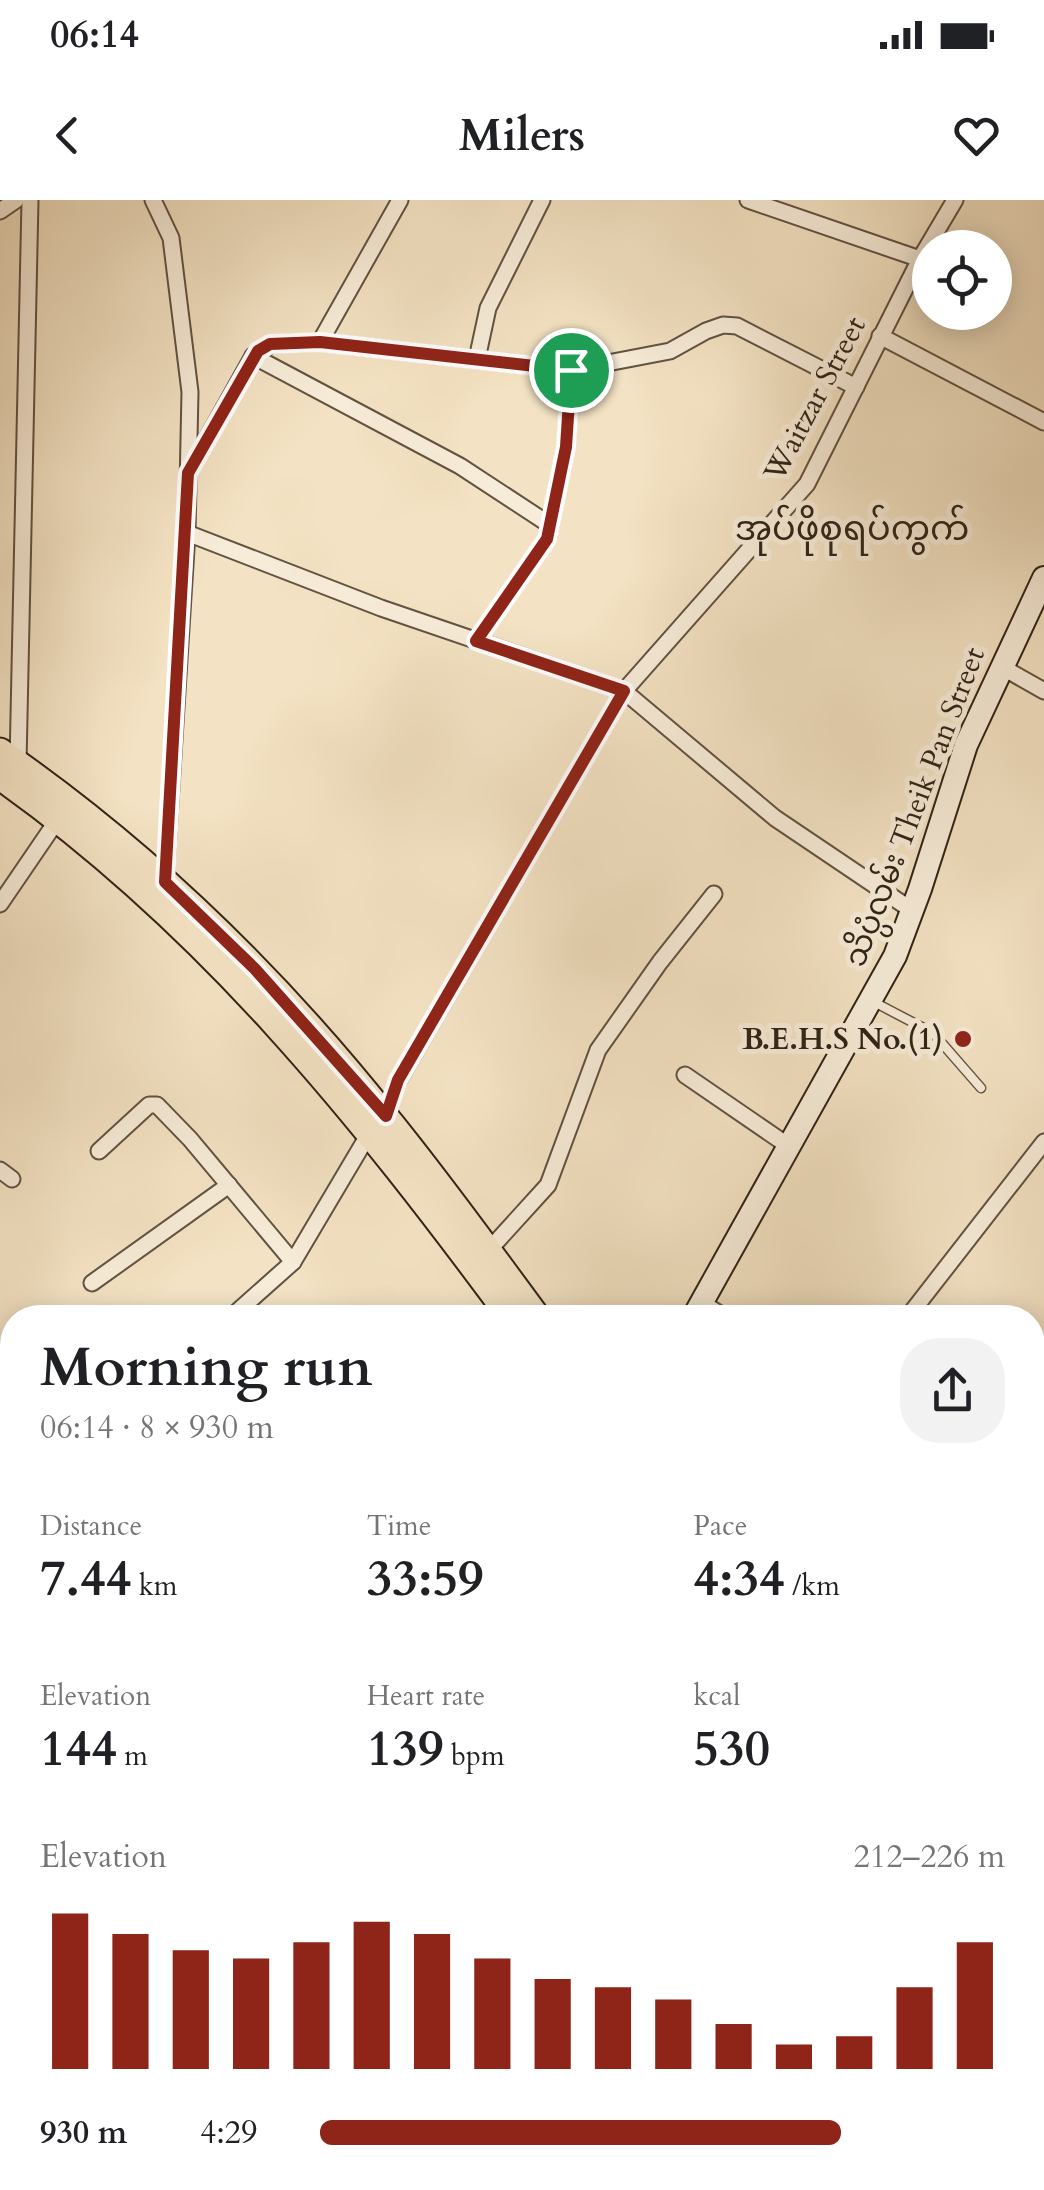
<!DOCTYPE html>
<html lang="en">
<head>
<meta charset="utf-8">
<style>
	body { margin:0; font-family:Cardo,"Noto Sans Myanmar",serif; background:#f2f2f2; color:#202124; height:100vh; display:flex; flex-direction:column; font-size:38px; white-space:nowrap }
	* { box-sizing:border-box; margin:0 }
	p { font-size:32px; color:#757577 }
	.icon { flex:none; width:55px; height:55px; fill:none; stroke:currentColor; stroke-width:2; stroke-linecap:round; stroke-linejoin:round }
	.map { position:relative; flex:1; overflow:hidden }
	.sheet { position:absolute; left:0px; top:1105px; width:1045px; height:885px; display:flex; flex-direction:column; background:#fff; border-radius:40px 40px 0 0; box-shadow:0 5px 25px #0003 }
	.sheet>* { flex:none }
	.buttons { position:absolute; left:912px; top:30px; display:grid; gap:20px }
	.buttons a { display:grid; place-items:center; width:100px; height:100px; border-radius:50%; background:#fff; box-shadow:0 5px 25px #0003; font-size:50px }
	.pin { position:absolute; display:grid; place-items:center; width:85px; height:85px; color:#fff; margin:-42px; border:5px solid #fff; border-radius:50%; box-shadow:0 2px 10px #0007 }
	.round { display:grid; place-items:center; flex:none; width:105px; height:105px; border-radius:40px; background:#f2f2f2 }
	.head { display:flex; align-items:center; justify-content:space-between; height:170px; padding:0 40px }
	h1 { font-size:55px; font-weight:800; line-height:75px }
	.stats { display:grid; grid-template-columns:repeat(3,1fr); gap:15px; height:170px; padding:10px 40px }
	.stats div { display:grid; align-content:center }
	.stats b { font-size:50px; font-weight:800 }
	.stats small { font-size:28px; font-weight:400 }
	.stats p { font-size:28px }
	.chart { height:280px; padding:20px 40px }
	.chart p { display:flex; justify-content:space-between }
	.chart svg { width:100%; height:180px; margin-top:10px; stroke:#8f2418; stroke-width:6 }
	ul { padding:0 40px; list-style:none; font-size:32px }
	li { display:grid; grid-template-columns:160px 120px 1fr; align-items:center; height:75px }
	li i { height:25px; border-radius:12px; background:#8f2418 }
	.status { display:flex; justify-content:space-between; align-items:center; height:70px; padding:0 50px; background:#fff; direction:ltr }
	.status svg { height:28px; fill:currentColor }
	header { display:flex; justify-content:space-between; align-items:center; height:130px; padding:0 40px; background:#fff; font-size:45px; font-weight:800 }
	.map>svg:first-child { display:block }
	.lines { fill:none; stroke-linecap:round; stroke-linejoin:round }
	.lane-casing { stroke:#615241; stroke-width:11 }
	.street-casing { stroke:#615241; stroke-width:19 }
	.secondary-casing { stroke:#302216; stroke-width:26 }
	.primary-casing { stroke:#302216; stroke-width:29 }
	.lane { stroke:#f7ecd8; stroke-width:8 }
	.street { stroke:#f7ecd8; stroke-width:15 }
	.secondary { stroke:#f7ecd8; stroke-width:22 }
	.primary { stroke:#f3e2c3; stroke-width:25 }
	.route-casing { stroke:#fff; stroke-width:20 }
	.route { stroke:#8f2418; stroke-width:12 }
	.poi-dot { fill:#8f2418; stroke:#f7ecd8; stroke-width:4 }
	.labels { text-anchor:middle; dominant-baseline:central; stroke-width:10; stroke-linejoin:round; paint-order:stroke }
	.street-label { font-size:30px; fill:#302216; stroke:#f7ecd8 }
	.poi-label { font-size:30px; font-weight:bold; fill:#302216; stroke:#f7ecd8; text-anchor:end }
	.quarter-label { font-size:35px; fill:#302216; stroke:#f7ecd8 }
</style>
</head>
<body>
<div class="status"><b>06:14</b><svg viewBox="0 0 49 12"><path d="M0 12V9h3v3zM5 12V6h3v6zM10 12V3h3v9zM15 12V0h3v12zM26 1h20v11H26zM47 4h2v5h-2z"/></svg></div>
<header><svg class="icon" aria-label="back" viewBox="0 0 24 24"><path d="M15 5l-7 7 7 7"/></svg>Milers<svg class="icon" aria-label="heart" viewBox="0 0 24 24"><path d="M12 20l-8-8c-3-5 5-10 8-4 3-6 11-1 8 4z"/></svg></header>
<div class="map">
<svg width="1044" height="1990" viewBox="0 0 1044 1990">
	<rect width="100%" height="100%" fill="#f3e2c3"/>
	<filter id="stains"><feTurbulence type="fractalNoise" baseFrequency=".002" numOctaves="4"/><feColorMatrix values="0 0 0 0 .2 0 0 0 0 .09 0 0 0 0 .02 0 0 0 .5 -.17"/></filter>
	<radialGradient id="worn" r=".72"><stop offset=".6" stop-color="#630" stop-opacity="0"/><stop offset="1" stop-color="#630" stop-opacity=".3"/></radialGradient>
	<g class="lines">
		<g class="lane-casing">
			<path id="lane" d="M874 802 933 833 981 888"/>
		</g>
		<g class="street-casing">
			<g id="street">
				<path d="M153 0 171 38 190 192 187 333 165 682"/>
				<path d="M748 0 920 59"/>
				<path d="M0 11 16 0"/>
				<path d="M880 136 1044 222"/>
				<path d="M320 142 400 0"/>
				<path d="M253 156 460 266 550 325"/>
				<path d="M477 159 488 108 542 0"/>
				<path d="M188 273 253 156 271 144 320 142 571 170 670 151 706 131 723 125 737 126 856 187"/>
				<path d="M187 333 381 408 624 491 775 618 913 711"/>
				<path d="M476 441 547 339 566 247 571 170"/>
				<path d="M1000 466 1044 491"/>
				<path d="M18 563 30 0"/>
				<path d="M0 704 58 619"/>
				<path d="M685 875 787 945"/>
				<path d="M386 916 398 881 624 491 807 284 920 59 955 0"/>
				<path d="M99 951 149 905H157L190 939 293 1062"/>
				<path d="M0 970 12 979"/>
				<path d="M488 1051 548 985 598 850 660 762 714 694"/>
				<path d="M92 1083 229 985"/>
				<path d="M701 1102 726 1118"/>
				<path d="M230 1118 293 1062 370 932"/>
				<path d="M907 1118 1044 942"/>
				<path d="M0 1168 12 1177"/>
				<path d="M1032 1316 1044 1324"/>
				<path d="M0 1385 12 1368"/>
				<path d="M1032 1397 1044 1362"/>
				<path d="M0 1486 12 1480"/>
				<path d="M1032 1667 1044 1632"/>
				<path d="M1032 1681 1044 1686"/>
				<path d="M195 1978 205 1990"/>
				<path d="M398 1978 408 1990"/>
				<path d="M49 1990 64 1978"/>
				<path d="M322 1990 336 1978"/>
				<path d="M611 1990 626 1978"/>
			</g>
		</g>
		<g class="secondary-casing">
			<g id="secondary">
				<path d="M693 1118 895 756 920 689 966 545 1044 378"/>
				<path d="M0 1785 12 1775"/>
				<path d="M881 1978 897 1990"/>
			</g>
		</g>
		<g class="primary-casing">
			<g id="primary">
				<path d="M0 551C146 652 276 779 386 917 439 982 488 1050 538 1118"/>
				<path d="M0 577C208 724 361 915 511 1118"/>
				<path d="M1032 1424 1044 1428"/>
				<path d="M1032 1446 1044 1450"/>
			</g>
		</g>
		<use href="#lane" class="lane"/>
		<use href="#street" class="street"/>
		<use href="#secondary" class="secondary"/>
		<use href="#primary" class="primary"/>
	</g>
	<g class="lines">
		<g class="route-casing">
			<path id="route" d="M320 142 571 170 566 247 547 339 476 441 624 491 398 880 386 916 255 769 165 682 188 273 258 151 270 144Z"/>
		</g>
		<use href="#route" class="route"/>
	</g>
	<circle class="poi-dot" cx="963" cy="839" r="10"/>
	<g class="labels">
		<g class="street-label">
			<text transform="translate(815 199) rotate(-62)">Waitzar Street</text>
			<text transform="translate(915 607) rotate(-69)">သိပ္ပံလမ်း Theik Pan Street</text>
		</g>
		<g class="poi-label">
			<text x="943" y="839">B.E.H.S No.(1)</text>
		</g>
		<g class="quarter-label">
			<text x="852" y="329">အုပ်ဖိုစုရပ်ကွက်</text>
		</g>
	</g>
	<rect width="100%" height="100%" filter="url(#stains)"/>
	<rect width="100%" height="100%" fill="url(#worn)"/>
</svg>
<div class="buttons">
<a><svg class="icon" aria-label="locate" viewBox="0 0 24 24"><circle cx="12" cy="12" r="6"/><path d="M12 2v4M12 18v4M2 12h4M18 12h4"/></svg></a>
</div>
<div class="pin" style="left:571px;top:170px;background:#1e9e55"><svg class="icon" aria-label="arrive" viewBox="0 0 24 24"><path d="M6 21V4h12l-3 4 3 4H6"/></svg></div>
<section class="sheet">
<div class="head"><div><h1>Morning run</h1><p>06:14 · 8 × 930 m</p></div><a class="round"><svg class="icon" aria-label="share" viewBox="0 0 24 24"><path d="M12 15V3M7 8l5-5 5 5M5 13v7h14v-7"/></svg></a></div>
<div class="stats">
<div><p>Distance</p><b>7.44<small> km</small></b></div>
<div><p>Time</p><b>33:59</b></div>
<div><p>Pace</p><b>4:34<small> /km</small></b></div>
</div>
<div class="stats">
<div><p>Elevation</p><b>144<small> m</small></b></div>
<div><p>Heart rate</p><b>139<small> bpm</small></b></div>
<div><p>kcal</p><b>530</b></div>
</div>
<div class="chart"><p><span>Elevation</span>212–226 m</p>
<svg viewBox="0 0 160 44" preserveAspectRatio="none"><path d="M5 44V6M15 44V11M25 44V15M35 44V17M45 44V13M55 44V8M65 44V11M75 44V17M85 44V22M95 44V24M105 44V27M115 44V33M125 44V38M135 44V36M145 44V24M155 44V13"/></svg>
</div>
<ul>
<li><b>930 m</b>4:29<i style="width:76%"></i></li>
</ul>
</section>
</div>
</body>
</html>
